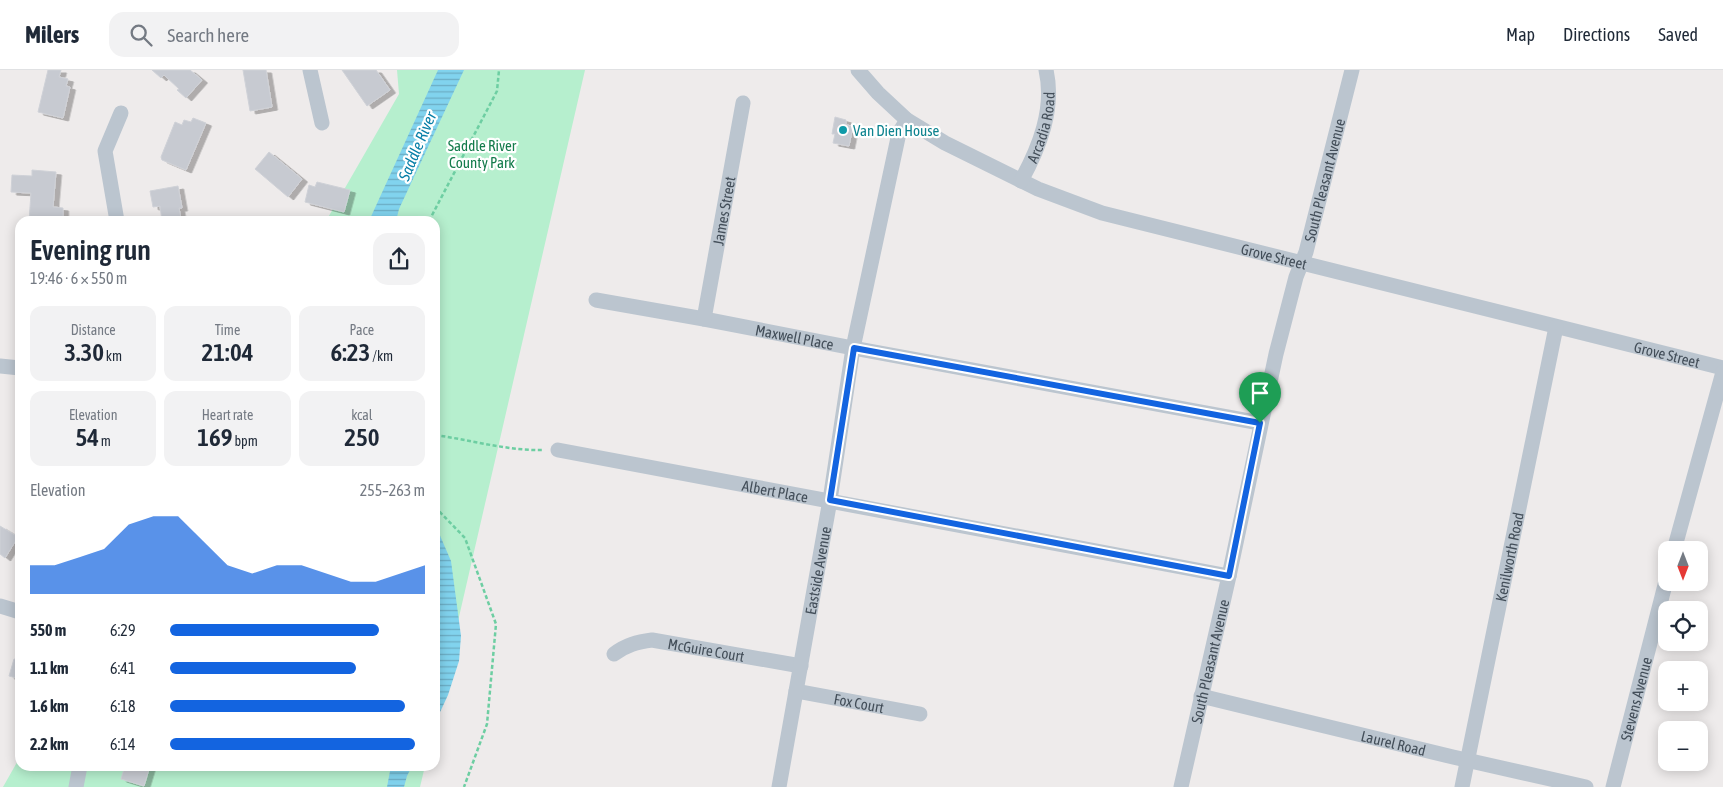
<!DOCTYPE html>
<html lang="en">
<head>
<meta charset="utf-8">
<style>
	body { margin:0; font-family:"Asap Condensed",sans-serif; background:#f2f2f3; color:#1f2937; height:100vh; display:flex; flex-direction:column; font-size:19px; white-space:nowrap }
	* { box-sizing:border-box; margin:0 }
	p { font-size:16px; color:#747a83 }
	.icon { flex:none; width:28px; height:28px; fill:none; stroke:currentColor; stroke-width:2; stroke-linecap:round; stroke-linejoin:round }
	.map { position:relative; flex:1; overflow:hidden }
	.details { position:absolute; left:15px; top:146px; width:425px; height:555px; display:flex; flex-direction:column; background:#fff; border-radius:15px; box-shadow:0 2px 12px #0003 }
	.details>* { flex:none }
	.needle { width:32px; rotate:180deg }
	.buttons { position:absolute; left:1658px; top:471px; display:grid; gap:10px }
	.buttons a { display:grid; place-items:center; width:50px; height:50px; border-radius:10px; background:#fff; box-shadow:0 2px 12px #0003; font-size:25px }
	.pin { position:absolute; display:grid; place-items:center; width:42px; height:42px; color:#fff; margin:-51px -21px; border-radius:50% 50% 50% 0; rotate:-45deg; box-shadow:0 0 5px #0007 }
	.pin .icon { rotate:45deg }
	.round { display:grid; place-items:center; flex:none; width:52px; height:52px; border-radius:15px; background:#f2f2f3 }
	.summary { display:flex; align-items:center; justify-content:space-between; height:85px; padding:0 15px }
	h1 { font-size:28px; font-weight:600; line-height:38px }
	.stats { display:grid; grid-template-columns:repeat(3,1fr); gap:8px; height:85px; padding:5px 15px }
	.stats div { display:grid; align-content:center; border-radius:12px; background:#f2f2f3; text-align:center }
	.stats b { font-size:25px; font-weight:600 }
	.stats small { font-size:14px; font-weight:400 }
	.stats p { font-size:14px }
	.chart { height:140px; padding:10px 15px }
	.chart p { display:flex; justify-content:space-between }
	.chart svg { width:100%; height:90px; margin-top:5px; fill:#1364e0; opacity:.7 }
	ul { padding:0 15px; list-style:none; font-size:16px }
	li { display:grid; grid-template-columns:80px 60px 1fr; align-items:center; height:38px }
	li i { height:12px; border-radius:6px; background:#1364e0 }
	header { display:flex; align-items:center; gap:30px; box-sizing:border-box; height:70px; padding:0 25px; background:#fff; border-bottom:1px solid #e0e1e3 }
	header strong { font-size:24px }
	nav { display:flex; gap:28px; margin-inline-start:auto; font-size:18px }
	.search { width:350px; height:45px; background:#f2f2f3; display:flex; align-items:center; gap:12px; box-sizing:border-box; padding:0 18px; border-radius:15px; color:#747a83; font-size:19px }
	.map>svg:first-child { display:block }
	.park { fill:#b6efce }
	.water { fill:url(#water-rules) }
	.building { fill:#c7cad1; stroke:#cfd1d7; filter:url(#shadow) }
	.lines { fill:none; stroke-linecap:round; stroke-linejoin:round }
	.path { stroke:#6dcea2; stroke-width:2.5; stroke-dasharray:4 2.5; stroke-linecap:butt }
	.street { stroke:#bbc5cf; stroke-width:15 }
	.route-casing { stroke:#fff; stroke-width:10 }
	.route { stroke:#1364e0; stroke-width:6 }
	.culture-dot { fill:#0f9aa8; stroke:#fff; stroke-width:2 }
	.labels { text-anchor:middle; dominant-baseline:central; stroke-width:4.5; stroke-linejoin:round; paint-order:stroke }
	.street-label { font-size:15px; fill:#434e59; stroke:#fff }
	.culture-label { font-size:15px; fill:#0d838f; stroke:#fff; text-anchor:start }
	.park-label { font-size:15px; fill:#137b4b; stroke:#fff }
	.water-label { font-size:16px; font-style:italic; fill:#087fa7; stroke:#fff }
</style>
</head>
<body>
<header>
<strong>Milers</strong>
<div class="search"><svg class="icon" aria-label="search" viewBox="0 0 24 24"><circle cx="10" cy="10" r="6"/><path d="M15 15l6 6"/></svg>Search here</div>
<nav><a>Map</a><a>Directions</a><a>Saved</a></nav>
</header>
<div class="map">
<svg width="1723" height="717" viewBox="0 0 1723 717">
	<defs>
		<pattern id="water-rules" width="6" height="5" patternUnits="userSpaceOnUse" patternTransform="scale(1.25)"><rect width="6" height="5" fill="#81d3ee"/><path d="M0 2.5h6" fill="none" stroke="#6badc4"/></pattern>
		<filter id="shadow"><feDropShadow dx="5.5" dy="3" stdDeviation="0" flood-color="#0004"/></filter>
	</defs>
	<rect width="100%" height="100%" fill="#eeebeb"/>
	<g class="park">
		<path d="M397 0H585L435 651V151H326L399 24Z"/>
		<path d="M20 687V696H425L420 717H3Z"/>
	</g>
	<g class="water">
		<path d="M438 0H464L399 139 396 151H369Z"/>
		<path d="M435 454 451 491 461 566 459 591 448 625 435 653Z"/>
		<path d="M391 696H412L407 706 404 717H387Z"/>
	</g>
	<g class="building">
		<path d="M48 0H61L59 7 68 9 66 16 70 17 63 48 38 42Z"/>
		<path d="M152 0H190L202 10 186 28 177 20 179 19 164 5 161 8Z"/>
		<path d="M243 0H266L272 37 250 41Z"/>
		<path d="M342 0H376L390 20 367 36Z"/>
		<path d="M835 47 846 50V55L853 56 849 76 833 73 835 64H832Z"/>
		<path d="M193 48 206 53 186 100 162 90 161 87 175 52 182 55 184 50 191 52Z"/>
		<path d="M269 82 302 109 288 127 255 99Z"/>
		<path d="M32 100 56 102 53 137 63 138V151H29L31 123 11 122 12 105 32 106Z"/>
		<path d="M317 112 350 120 344 142 305 132 309 115 315 117Z"/>
		<path d="M178 116 182 138H179L181 149 162 151 160 136 153 137 150 121Z"/>
		<path d="M0 456 18 467 5 488 0 484Z"/>
		<path d="M14 589 20 590V613V609L9 606Z"/>
		<path d="M125 696H150L144 716 121 709Z"/>
	</g>
	<g class="lines">
		<g class="path">
			<path d="M429 151 497 21 499 0"/>
			<path d="M435 365C471 370 508 381 544 380"/>
			<path d="M435 437 465 468 496 554 487 654 464 717"/>
		</g>
		<g class="street">
			<path d="M310 0 322 53"/>
			<path id="s1" d="M858 0 878 23 907 50 945 73 1038 119 1102 143 1723 298"/>
			<path id="s2" d="M1021 111C1039 78 1055 39 1046 0"/>
			<path d="M117 151 105 81 121 43"/>
			<path id="s3" d="M596 230 704 249 853 278 1260 353"/>
			<path id="s4" d="M704 249 743 33"/>
			<path d="M0 296 20 298"/>
			<path id="s5" d="M558 380 1229 506"/>
			<path d="M1674 480 1723 302"/>
			<path d="M0 536 20 542"/>
			<path id="s6" d="M614 584C626 575 637 572 652 570L801 596"/>
			<path id="s7" d="M796 621 920 644"/>
			<path id="s8" d="M1201 626 1453 687 1586 717"/>
			<path d="M76 717 80 696"/>
			<path id="s9" d="M779 717 830 430 853 278 899 63 907 50"/>
			<path id="s10" d="M1181 717 1229 506 1276 284 1296 207 1306 182 1352 0"/>
			<path id="s11" d="M1462 717 1556 257"/>
			<path id="s12" d="M1613 717 1666 511"/>
		</g>
	</g>
	<g class="lines">
		<g class="route-casing">
			<path id="route" d="M854 278 1260 353 1229 506 830 430Z"/>
		</g>
		<use href="#route" class="route"/>
	</g>
	<circle class="culture-dot" cx="843" cy="60" r="5"/>
	<g class="labels">
		<g class="street-label">
			<text stroke="none"><textPath href="#s2" startOffset="58">Arcadia Road</textPath></text>
			<text stroke="none"><textPath href="#s10" startOffset="624">South Pleasant Avenue</textPath></text>
			<text stroke="none"><textPath href="#s4" startOffset="110">James Street</textPath></text>
			<text stroke="none"><textPath href="#s1" startOffset="464">Grove Street</textPath></text>
			<text stroke="none"><textPath href="#s3" startOffset="202">Maxwell Place</textPath></text>
			<text stroke="none"><textPath href="#s1" startOffset="869">Grove Street</textPath></text>
			<text stroke="none"><textPath href="#s5" startOffset="221">Albert Place</textPath></text>
			<text stroke="none"><textPath href="#s11" startOffset="235">Kenilworth Road</textPath></text>
			<text stroke="none"><textPath href="#s9" startOffset="220">Eastside Avenue</textPath></text>
			<text stroke="none"><textPath href="#s6" startOffset="96">McGuire Court</textPath></text>
			<text stroke="none"><textPath href="#s10" startOffset="129">South Pleasant Avenue</textPath></text>
			<text stroke="none"><textPath href="#s12" startOffset="91">Stevens Avenue</textPath></text>
			<text stroke="none"><textPath href="#s7" startOffset="64">Fox Court</textPath></text>
			<text stroke="none"><textPath href="#s8" startOffset="198">Laurel Road</textPath></text>
		</g>
		<g class="culture-label">
			<text x="853" y="60">Van Dien House</text>
		</g>
		<g class="park-label">
			<text x="482" y="75">Saddle River<tspan x="482" dy="17">County Park</tspan></text>
		</g>
		<g class="water-label">
			<text transform="translate(417 76) rotate(-67)">Saddle River</text>
		</g>
	</g>
</svg>
<div class="buttons">
<a><svg class="needle" viewBox="-14 -14 28 28"><path d="M0-13l5 13h-10z" fill="#e53935"/><path d="M0 13l5-13h-10z" fill="#747a83"/></svg></a>
<a><svg class="icon" aria-label="locate" viewBox="0 0 24 24"><circle cx="12" cy="12" r="6"/><path d="M12 2v4M12 18v4M2 12h4M18 12h4"/></svg></a>
<a>+</a>
<a>−</a>
</div>
<div class="pin" style="left:1260px;top:353px;background:#1e9e55"><svg class="icon" aria-label="arrive" viewBox="0 0 24 24"><path d="M6 21V4h12l-3 4 3 4H6"/></svg></div>
<section class="details">
<div class="summary"><div><h1>Evening run</h1><p>19:46 · 6 × 550 m</p></div><a class="round"><svg class="icon" aria-label="share" viewBox="0 0 24 24"><path d="M12 15V3M7 8l5-5 5 5M5 13v7h14v-7"/></svg></a></div>
<div class="stats">
<div><p>Distance</p><b>3.30<small> km</small></b></div>
<div><p>Time</p><b>21:04</b></div>
<div><p>Pace</p><b>6:23<small> /km</small></b></div>
</div>
<div class="stats">
<div><p>Elevation</p><b>54<small> m</small></b></div>
<div><p>Heart rate</p><b>169<small> bpm</small></b></div>
<div><p>kcal</p><b>250</b></div>
</div>
<div class="chart"><p><span>Elevation</span>255–263 m</p>
<svg viewBox="0 0 160 44" preserveAspectRatio="none"><path d="M0 44V30L10 30L20 26L30 22L40 10L50 6L60 6L70 18L80 30L90 34L100 30L110 30L120 34L130 38L140 38L150 34L160 30V44z"/></svg>
</div>
<ul>
<li><b>550 m</b>6:29<i style="width:82%"></i></li>
<li><b>1.1 km</b>6:41<i style="width:73%"></i></li>
<li><b>1.6 km</b>6:18<i style="width:92%"></i></li>
<li><b>2.2 km</b>6:14<i style="width:96%"></i></li>
</ul>
</section>
</div>
</body>
</html>
